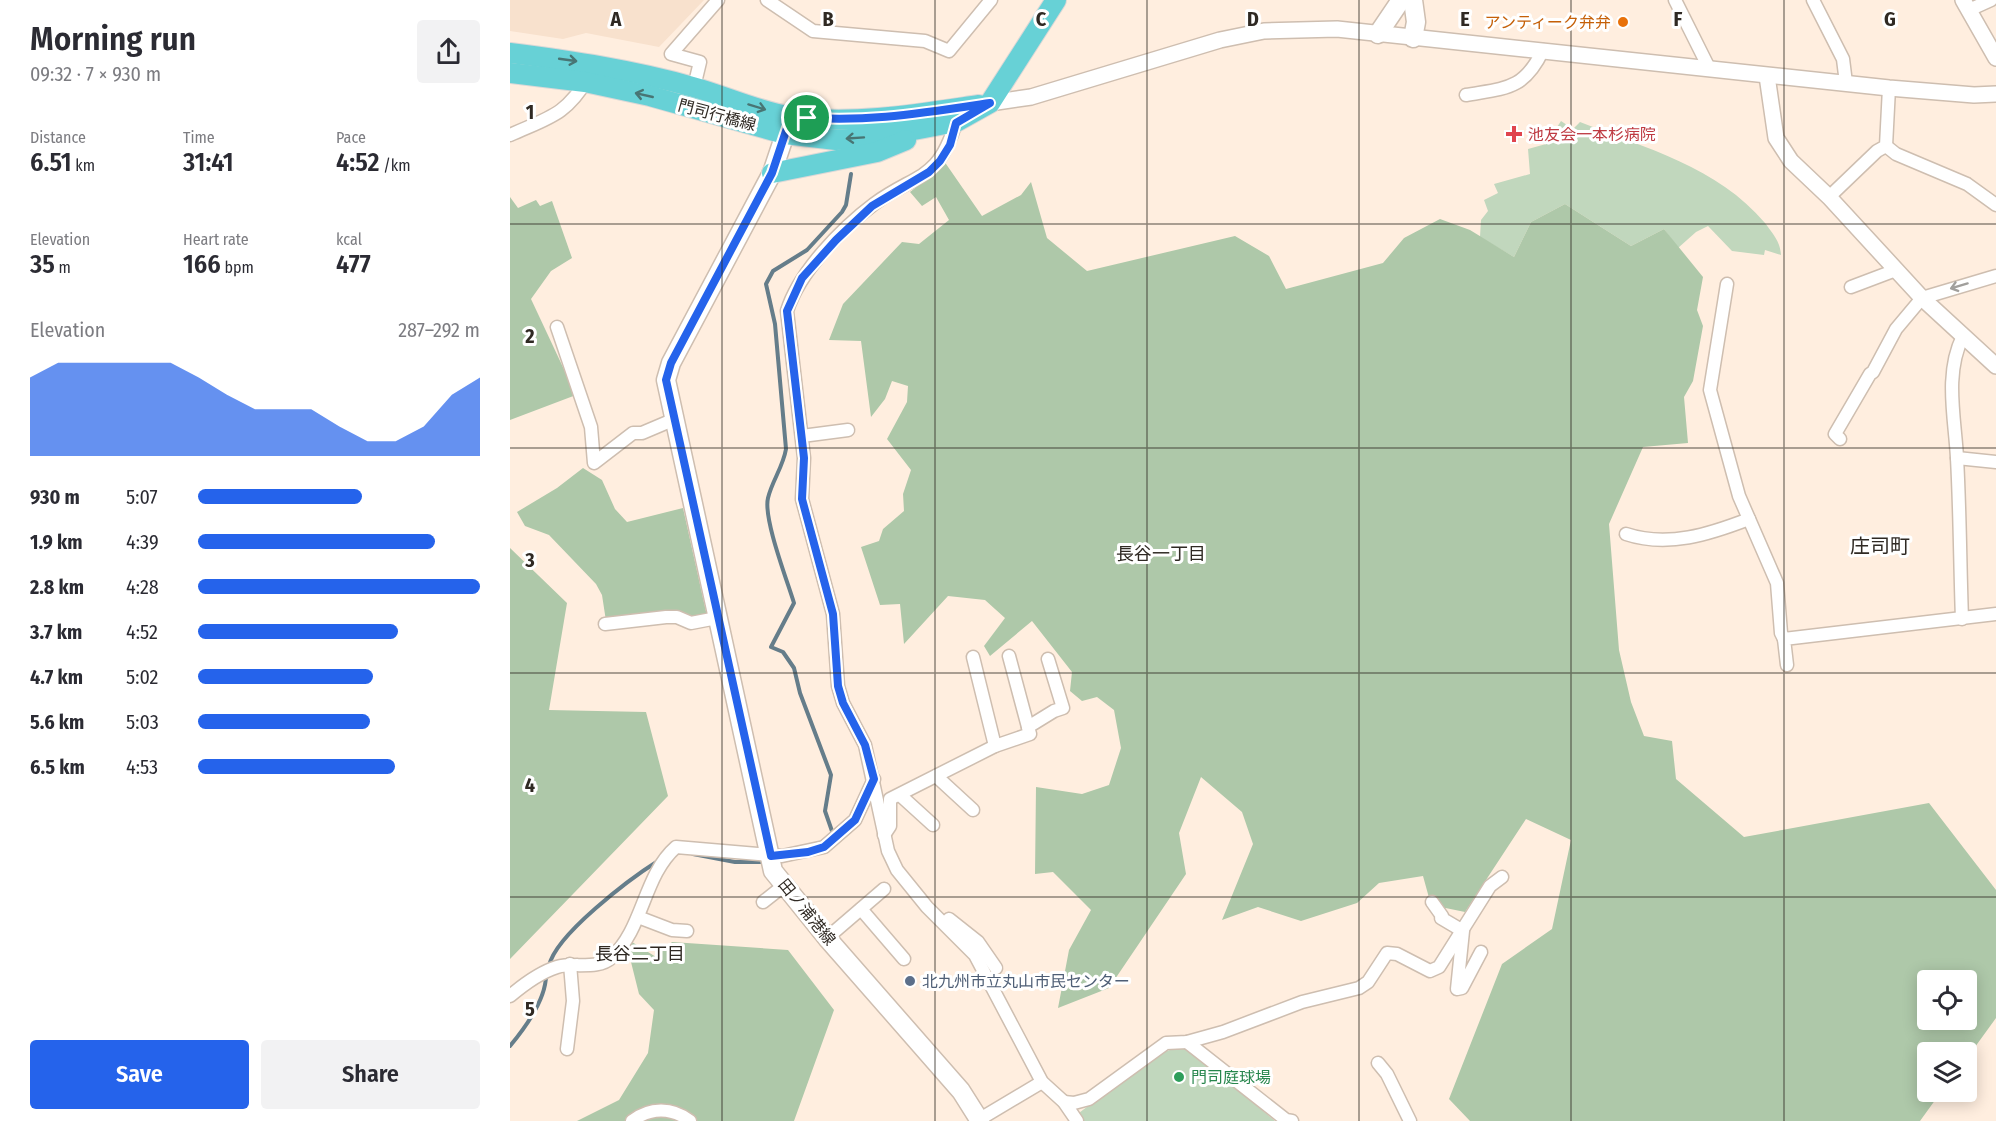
<!DOCTYPE html>
<html lang="en">
<head>
<meta charset="utf-8">
<style>
	body { margin:0; font-family:"Fira Sans Condensed","Noto Sans JP",sans-serif; background:#f2f2f3; color:#2b2b33; height:100vh; display:flex; flex-direction:column; font-size:22px; white-space:nowrap }
	* { box-sizing:border-box; margin:0 }
	p { font-size:20px; color:#7c7c81 }
	.icon { flex:none; width:33px; height:33px; fill:none; stroke:currentColor; stroke-width:2; stroke-linecap:round; stroke-linejoin:round }
	.map { position:relative; flex:1; overflow:hidden }
	.panel { display:flex; flex-direction:column; background:#fff; width:510px }
	.panel>* { flex:none }
	.fabs { position:absolute; left:1407px; top:970px; display:grid; gap:12px }
	.fabs a { display:grid; place-items:center; width:60px; height:60px; border-radius:6px; background:#fff; box-shadow:0 3px 15px #0003; font-size:30px }
	.pin { position:absolute; display:grid; place-items:center; width:51px; height:51px; color:#fff; margin:-26px; border:3px solid #fff; border-radius:50%; box-shadow:0 2px 6px #0007 }
	.round { display:grid; place-items:center; flex:none; width:63px; height:63px; border-radius:6px; background:#f2f2f3 }
	.headline { display:flex; align-items:center; justify-content:space-between; height:102px; padding:0 30px }
	h1 { font-size:33px; font-weight:600; line-height:45px }
	.metrics { display:grid; grid-template-columns:repeat(3,1fr); gap:9px; height:102px; padding:6px 30px }
	.metrics div { display:grid; align-content:center }
	.metrics b { font-size:26px; font-weight:600 }
	.metrics small { font-size:16px; font-weight:400 }
	.metrics p { font-size:16px }
	.chart { height:168px; padding:12px 30px }
	.chart p { display:flex; justify-content:space-between }
	.chart svg { width:100%; height:108px; margin-top:6px; fill:#2563eb; opacity:.7 }
	.button { display:flex; gap:12px; margin-top:auto; padding:12px 30px }
	.button a { flex:1; height:69px; border-radius:6px; background:#2563eb; color:#fff; font-size:24px; font-weight:600; line-height:69px; text-align:center }
	.button a+a { background:#f2f2f3; color:#2b2b33 }
	ul { padding:0 30px; list-style:none; font-size:20px }
	li { display:grid; grid-template-columns:96px 72px 1fr; align-items:center; height:45px }
	li i { height:15px; border-radius:8px; background:#2563eb }
	main { display:flex; flex:1; min-height:0 }
	.map>svg:first-child { display:block }
	.built { fill:#f8e1cd }
	.green { fill:#c1d7bd }
	.forest { fill:#aec8a9; fill-rule:evenodd }
	.lines { fill:none; stroke-linecap:round; stroke-linejoin:round }
	.stream { stroke:#657d8a; stroke-width:4 }
	.minor-casing { stroke:#cebeb0; stroke-width:15 }
	.tertiary-casing { stroke:#cebeb0; stroke-width:18 }
	.secondary-casing { stroke:#cebeb0; stroke-width:21 }
	.primary-casing { stroke:#dad8d7; stroke-width:22 }
	.minor { stroke:#fff; stroke-width:12 }
	.tertiary { stroke:#fff; stroke-width:15 }
	.secondary { stroke:#fff; stroke-width:18 }
	.primary { stroke:#67d1d6; stroke-width:20 }
	.oneway { stroke:#487574 }
	.oneway2 { stroke:#a19f9c }
	.route-casing { stroke:#fff; stroke-width:12 }
	.route { stroke:#2563eb; stroke-width:8 }
	.grid { fill:none; stroke:#2f2923; stroke-width:1.5; stroke-opacity:0.55 }
	.food-dot { fill:#e8710a; stroke:#fff; stroke-width:2 }
	.health-dot { fill:#e0444e; stroke:#fff; stroke-width:2 }
	.service-dot { fill:#5c6f8a; stroke:#fff; stroke-width:2 }
	.leisure-dot { fill:#2e9e5b; stroke:#fff; stroke-width:2 }
	.labels { text-anchor:middle; dominant-baseline:central; stroke-width:6; stroke-linejoin:round; paint-order:stroke }
	.food-label { font-size:16px; fill:#c56008; stroke:#fff; text-anchor:end }
	.street-label { font-size:16px; fill:#2f2923; stroke:#fff }
	.health-label { font-size:16px; fill:#be3a42; stroke:#fff; text-anchor:start }
	.service-label { font-size:16px; fill:#4e5e75; stroke:#fff; text-anchor:start }
	.leisure-label { font-size:16px; fill:#27864d; stroke:#fff; text-anchor:start }
	.neighbourhood-label { font-size:18px; fill:#2f2923; stroke:#fff }
	.quarter-label { font-size:20px; fill:#2f2923; stroke:#fff }
	.grid-label { font-size:20px; text-anchor:middle; font-weight:bold; fill:#2f2923; stroke:#fff; stroke-width:6; stroke-linejoin:round; paint-order:stroke }
</style>
</head>
<body>
<main>
<section class="panel">
<div class="headline"><div><h1>Morning run</h1><p>09:32 · 7 × 930 m</p></div><a class="round"><svg class="icon" aria-label="share" viewBox="0 0 24 24"><path d="M12 15V3M7 8l5-5 5 5M5 13v7h14v-7"/></svg></a></div>
<div class="metrics">
<div><p>Distance</p><b>6.51<small> km</small></b></div>
<div><p>Time</p><b>31:41</b></div>
<div><p>Pace</p><b>4:52<small> /km</small></b></div>
</div>
<div class="metrics">
<div><p>Elevation</p><b>35<small> m</small></b></div>
<div><p>Heart rate</p><b>166<small> bpm</small></b></div>
<div><p>kcal</p><b>477</b></div>
</div>
<div class="chart"><p><span>Elevation</span>287–292 m</p>
<svg viewBox="0 0 160 44" preserveAspectRatio="none"><path d="M0 44V12L10 6L20 6L30 6L40 6L50 6L60 12L70 19L80 25L90 25L100 25L110 32L120 38L130 38L140 32L150 19L160 12V44z"/></svg>
</div>
<ul>
<li><b>930 m</b>5:07<i style="width:58%"></i></li>
<li><b>1.9 km</b>4:39<i style="width:84%"></i></li>
<li><b>2.8 km</b>4:28<i style="width:100%"></i></li>
<li><b>3.7 km</b>4:52<i style="width:71%"></i></li>
<li><b>4.7 km</b>5:02<i style="width:62%"></i></li>
<li><b>5.6 km</b>5:03<i style="width:61%"></i></li>
<li><b>6.5 km</b>4:53<i style="width:70%"></i></li>
</ul>
<div class="button"><a>Save</a><a>Share</a></div>
</section>
<div class="map">
<svg width="1486" height="1121" viewBox="0 0 1486 1121">
	<rect width="100%" height="100%" fill="#ffeedf"/>
	<path class="built" d="M0 0H194L149 47 76 33 53 39 0 31Z"/>
	<g class="green">
		<path d="M1051 121 1063 129 1070 122C1135 148 1208 167 1255 223 1263 234 1270 241 1271 255L1255 250 1254 255 1222 251 1198 226 1186 232 1168 248 1154 229 1121 246 1055 204 1021 222 1004 257 970 237 971 220 978 211 974 200 988 193 984 184 1020 174 1018 149 1036 144Z"/>
		<path d="M676 1046 765 1121H573L569 1113C598 1092 641 1049 676 1046Z"/>
	</g>
	<g class="forest">
		<path d="M434 161 472 216 511 195 521 182 537 238 577 271 725 236 759 256 776 289 873 263 894 238 930 219 960 230 1004 257 1021 222 1055 204 1121 246 1154 229 1193 277 1187 310 1193 326 1183 381 1174 397 1178 443 1133 447 1099 524 1109 650 1121 702 1134 736 1162 741 1166 779 1234 837 1419 803 1486 890V1018L1457 1058 1456 1053H1418V1092H1431L1410 1121H960L939 1099 992 964 1042 929 1061 840 1016 819 955 912 921 905 913 876 869 883 847 903 791 921 748 907 712 920 743 844 732 812 691 777 669 833 676 874 599 988 548 1008 559 950 581 910 543 872 525 874 526 787 572 794 599 785 611 748 604 710 587 697 572 701 560 691 562 672 522 621 480 656 474 646 495 618 475 600 438 596 394 644 390 604 370 605 351 547 369 541 373 529 394 511 393 494 401 470 377 439 397 402 398 386 382 381 375 399 361 417 351 341 319 340 333 304 392 242 409 244 439 220 426 197 412 206 400 192 426 172ZM1418 981H1456V1020H1418Z"/>
		<path d="M0 197 8 208 26 200 30 206 42 201 62 258 41 271 21 299 66 395 0 420Z"/>
		<path d="M73 468 92 480 105 509 117 522 173 508 197 616 96 621 92 595 86 584 39 535 15 526 7 512 47 488Z"/>
		<path d="M0 548 57 603 39 710 136 712 158 796 0 959Z"/>
		<path d="M122 942 146 957 162 942 278 950 324 1010 284 1121H67L109 1100 138 1053 144 1010 129 994 121 962 111 956Z"/>
	</g>
	<g class="lines">
		<g class="stream">
			<path d="M323 834 315 811 321 775 290 693 284 668 273 652 261 647 284 603C277 580 253 518 258 498 262 481 273 467 276 449L265 324 256 284 263 271 297 250 332 212 336 205 341 174"/>
			<path d="M183 854 225 862H251"/>
			<path d="M39 966C45 935 121 878 148 861"/>
			<path d="M0 1046C15 1028 36 999 36 975"/>
		</g>
		<g class="minor-casing">
			<g id="minor">
				<path d="M257 0 303 31 415 41 439 51 481 0"/>
				<path d="M1165 0 1200 70"/>
				<path d="M1303 0 1333 59 1336 83"/>
				<path d="M1459 10 1481 0"/>
				<path d="M184 87 190 62 161 54 208 0"/>
				<path d="M956 95C996 88 1014 90 1033 50"/>
				<path d="M446 122C428 182 408 172 364 204 332 228 289 272 277 311L294 458 292 499 323 614 328 686 333 703 355 745 378 851 387 870 417 907 465 955 532 1082 554 1102 567 1121"/>
				<path d="M0 135C40 117 55 116 79 77"/>
				<path d="M1376 146 1386 154 1457 184 1486 205"/>
				<path d="M1319 197 1367 151 1376 146 1379 88"/>
				<path d="M1217 284 1200 390 1229 496 1267 583 1271 633 1274 639"/>
				<path d="M1341 287 1386 270"/>
				<path d="M47 327 81 427 84 463 123 433H132L165 419"/>
				<path d="M292 436 338 430"/>
				<path d="M1330 439 1325 434 1360 374 1363 372 1386 329 1412 298 1486 276"/>
				<path d="M1447 458 1486 462"/>
				<path d="M1116 534C1158 548 1200 534 1239 519"/>
				<path d="M1452 619C1450 565 1450 512 1447 458 1445 418 1434 374 1453 336"/>
				<path d="M95 624 156 617H167L181 623 207 618"/>
				<path d="M499 656 518 727"/>
				<path d="M463 657 485 746"/>
				<path d="M1277 665 1274 639 1486 614"/>
				<path d="M426 776 463 810"/>
				<path d="M390 795 423 825"/>
				<path d="M374 835 380 826V799L485 746 520 734 518 727 544 711 553 708 538 659"/>
				<path d="M253 902 267 891"/>
				<path d="M922 902 932 916 931 918 953 931 947 989 952 988 971 952"/>
				<path d="M351 909 394 959"/>
				<path d="M128 917 162 930 177 931"/>
				<path d="M439 919 468 942 486 968"/>
				<path d="M317 938 374 889"/>
				<path d="M0 996C13 985 31 972 47 967 63 962 88 970 101 958 134 928 133 876 166 847L272 856 314 847 345 820 364 779"/>
				<path d="M677 1042 776 1120 782 1121"/>
				<path d="M57 1049 63 1001 60 964"/>
				<path d="M868 1063 877 1074 900 1121"/>
				<path d="M554 1102 564 1103 579 1099 656 1043 677 1042 713 1032 792 1002 849 988 858 982 877 953 887 954 920 971 929 967 980 886 992 877"/>
				<path d="M470 1119 532 1082"/>
				<path d="M122 1121C140 1107 162 1107 180 1121"/>
			</g>
		</g>
		<g class="tertiary-casing">
			<g id="tertiary">
				<path d="M1453 0 1486 58"/>
				<path d="M1257 76 1266 138 1281 161 1319 197 1412 298 1486 366"/>
				<path d="M480 103 521 97 710 40 754 31 827 29 1379 88 1464 95 1486 94"/>
			</g>
		</g>
		<g class="secondary-casing">
			<g id="secondary">
				<path d="M903 0 906 22 903 38"/>
				<path d="M868 34 891 0"/>
				<path d="M279 122 262 173 161 363 156 380 263 871 317 938 451 1091 470 1121"/>
			</g>
		</g>
		<g class="primary-casing">
			<g id="primary">
				<path d="M0 53C62 61 123 70 183 87 216 96 249 112 283 117 345 125 408 114 469 105"/>
				<path d="M0 73 75 82 140 96 275 134 326 140 367 137 446 122 480 103 546 0"/>
				<path d="M262 173 367 152 396 140"/>
			</g>
		</g>
		<use href="#minor" class="minor"/>
		<use href="#tertiary" class="tertiary"/>
		<use href="#secondary" class="secondary"/>
		<use href="#primary" class="primary"/>
	</g>
	<defs><path id="oneway-shaft" d="M-6 0H5M1.5-3L5.5 0L1.5 3" fill="none" stroke-width="1.6" stroke-linecap="round" stroke-linejoin="round" transform="scale(1.5)"/></defs>
	<g class="oneway">
		<use href="#oneway-shaft" transform="translate(58 60) rotate(8)"/>
		<use href="#oneway-shaft" transform="translate(134 95) rotate(-167)"/>
		<use href="#oneway-shaft" transform="translate(247 107) rotate(17)"/>
		<use href="#oneway-shaft" transform="translate(345 138) rotate(176)"/>
	</g>
	<use class="oneway2" href="#oneway-shaft" transform="translate(1449 286) rotate(163)"/>
	<g class="lines">
		<g class="route-casing">
			<path id="route" d="M480 103 446 123 440 145 430 161 419 172 362 206 326 240 292 278 277 311 294 458 292 499 323 614 328 686 333 703 355 745 364 779 345 820 314 847 298 852 261 856 156 380 161 363 262 173 281 116C348 124 414 113 480 103Z"/>
		</g>
		<use href="#route" class="route"/>
	</g>
	<path class="grid" d="M212 0V1121M425 0V1121M637 0V1121M849 0V1121M1061 0V1121M1274 0V1121M0 224H1486M0 448H1486M0 673H1486M0 897H1486"/>
	<circle class="food-dot" cx="1113" cy="22" r="6"/>
	<path class="health-dot" d="M1001 125h6v6h6v6h-6v6h-6v-6h-6v-6h6z"/>
	<circle class="service-dot" cx="400" cy="981" r="6"/>
	<circle class="leisure-dot" cx="669" cy="1077" r="6"/>
	<g class="labels">
		<g class="food-label">
			<text x="1101" y="22">アンティーク弁弁</text>
		</g>
		<g class="street-label">
			<text transform="translate(207 115) rotate(15)">門司行橋線</text>
			<text transform="translate(297 912) rotate(51)">田ノ浦港線</text>
		</g>
		<g class="health-label">
			<text x="1018" y="134">池友会一本杉病院</text>
		</g>
		<g class="service-label">
			<text x="412" y="981">北九州市立丸山市民センター</text>
		</g>
		<g class="leisure-label">
			<text x="681" y="1077">門司庭球場</text>
		</g>
		<g class="neighbourhood-label">
			<text x="651" y="554">長谷一丁目</text>
			<text x="130" y="954">長谷二丁目</text>
		</g>
		<g class="quarter-label">
			<text x="1370" y="546">庄司町</text>
		</g>
	</g>
	<g class="grid-label">
		<text x="106" y="26">A</text>
		<text x="318" y="26">B</text>
		<text x="531" y="26">C</text>
		<text x="743" y="26">D</text>
		<text x="955" y="26">E</text>
		<text x="1168" y="26">F</text>
		<text x="1380" y="26">G</text>
		<text x="20" y="119">1</text>
		<text x="20" y="343">2</text>
		<text x="20" y="567">3</text>
		<text x="20" y="792">4</text>
		<text x="20" y="1016">5</text>
	</g>
</svg>
<div class="fabs">
<a><svg class="icon" aria-label="locate" viewBox="0 0 24 24"><circle cx="12" cy="12" r="6"/><path d="M12 2v4M12 18v4M2 12h4M18 12h4"/></svg></a>
<a><svg class="icon" aria-label="layers" viewBox="0 0 24 24"><path d="M12 4l9 5-9 5-9-5zM3 14l9 5 9-5"/></svg></a>
</div>
<div class="pin" style="left:297px;top:118px;background:#1e9e55"><svg class="icon" aria-label="arrive" viewBox="0 0 24 24"><path d="M6 21V4h12l-3 4 3 4H6"/></svg></div>
</div>
</main>
</body>
</html>
